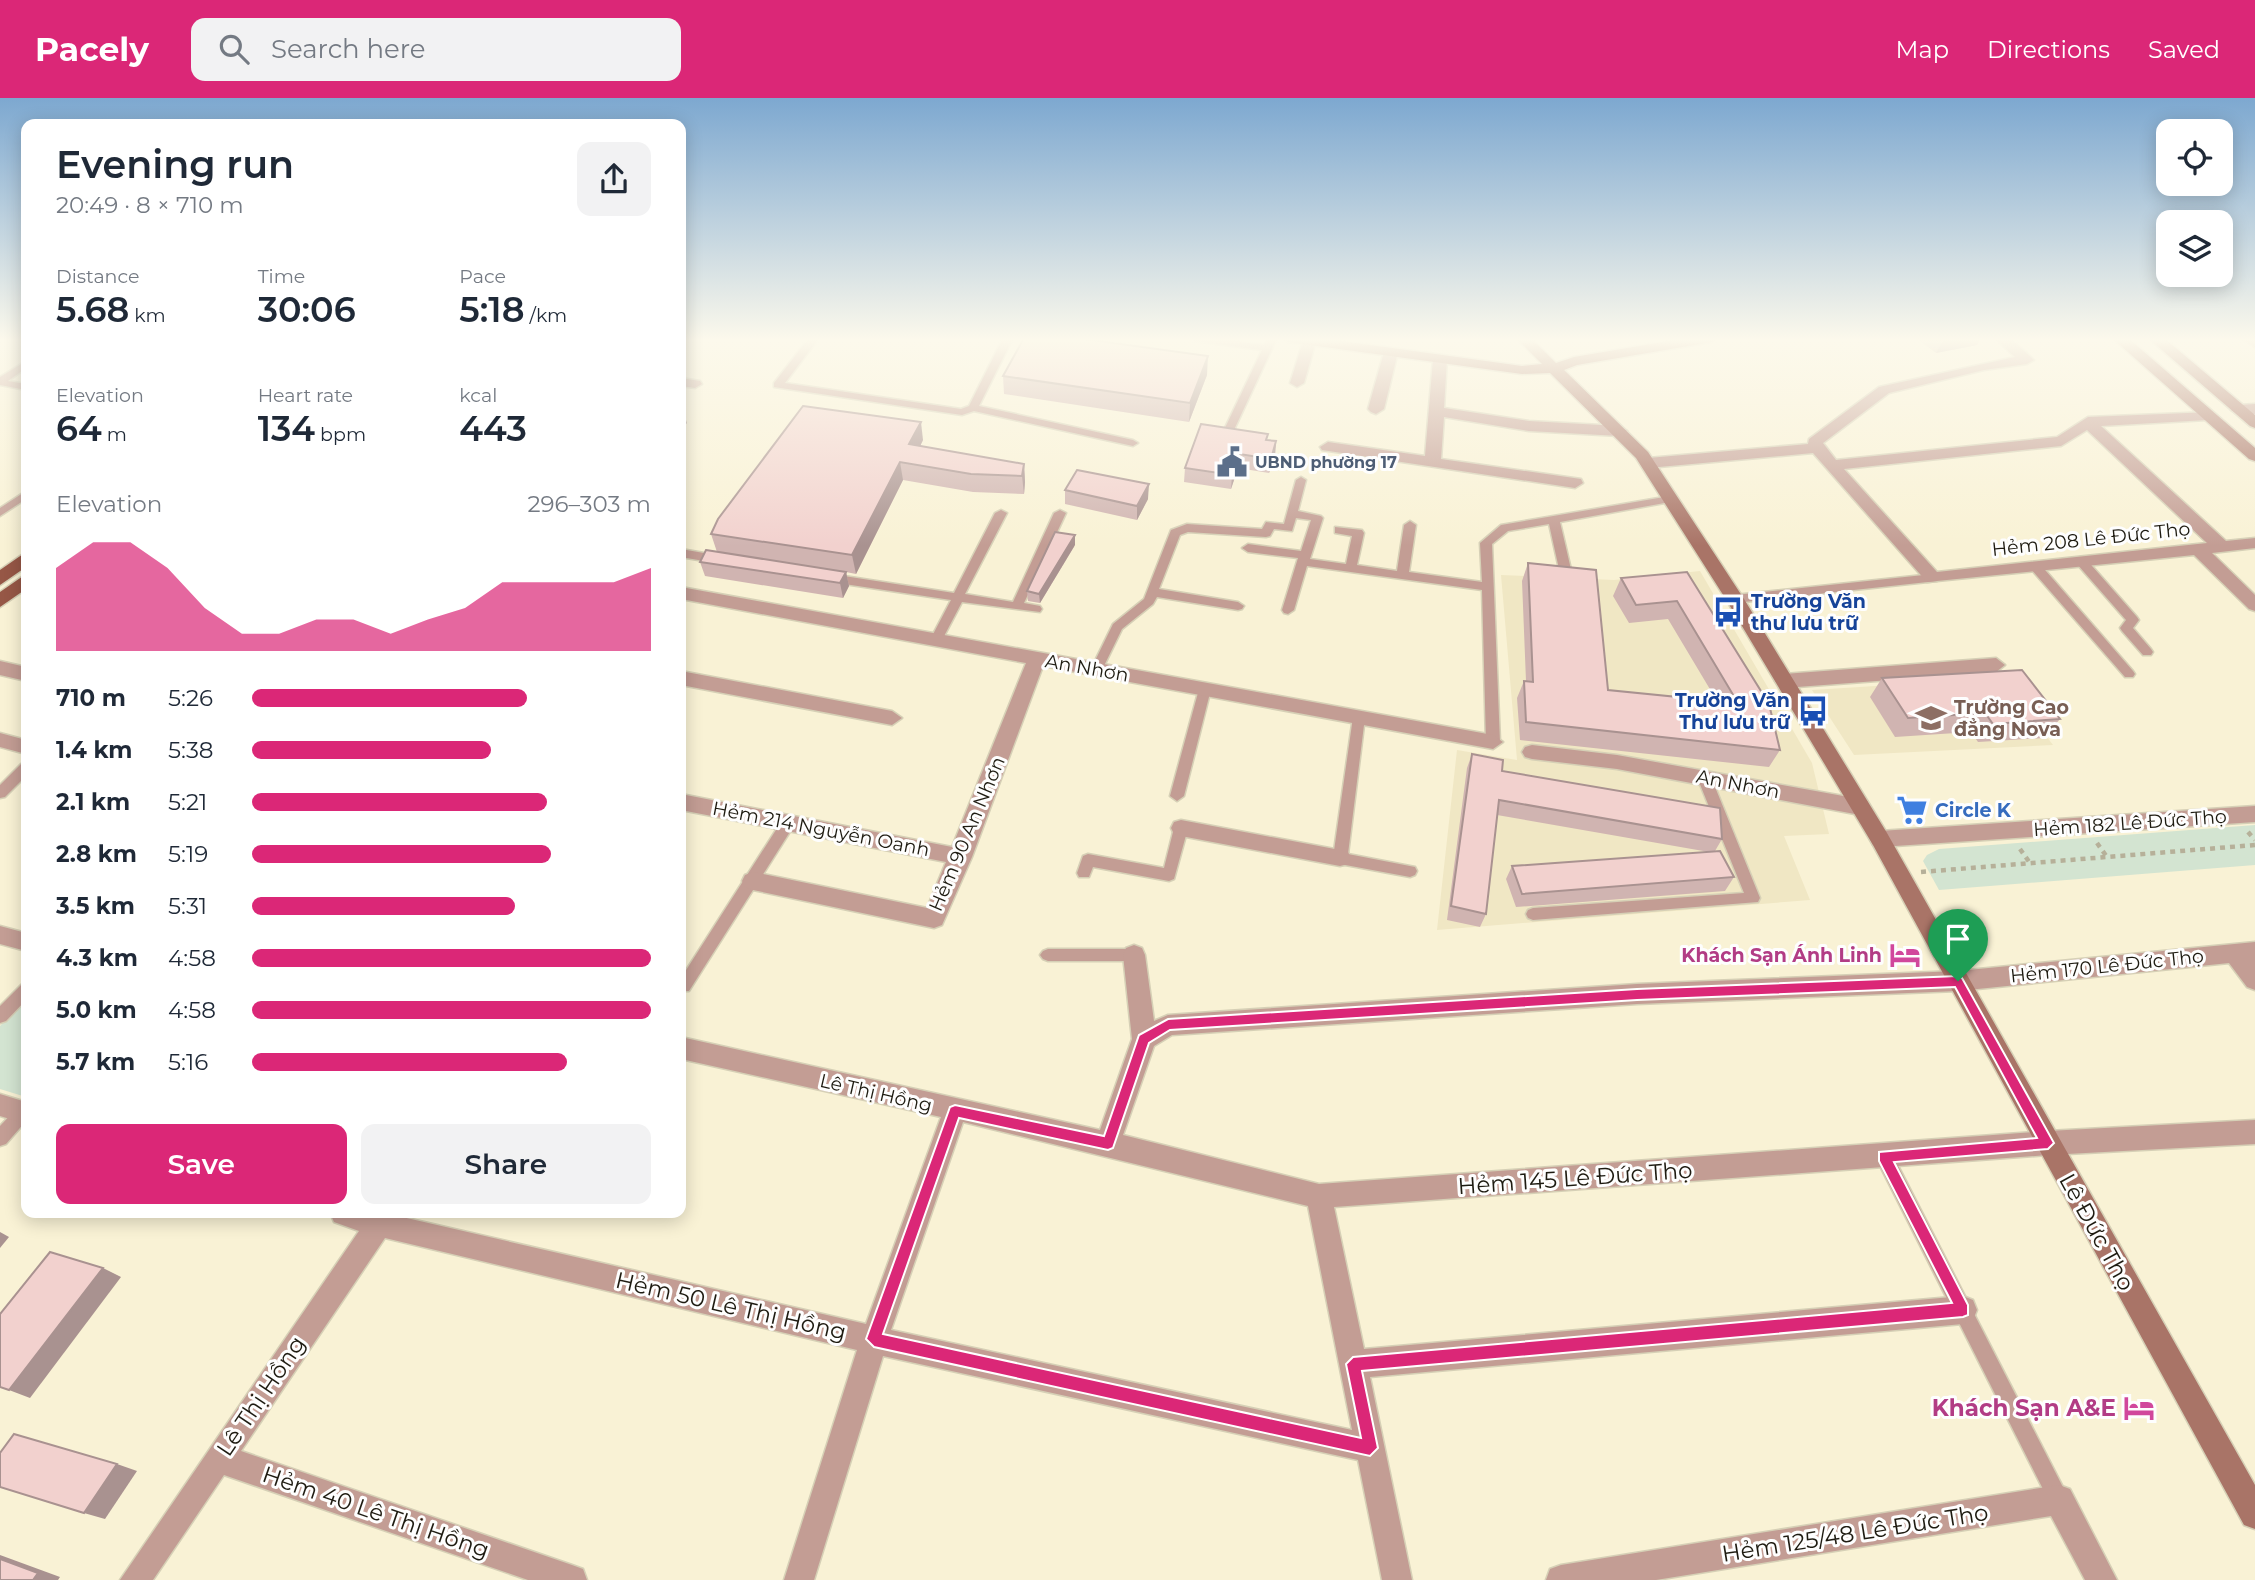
<!DOCTYPE html>
<html lang="en">
<head>
<meta charset="utf-8">
<style>
	body { margin:0; font-family:Montserrat,sans-serif; background:#f2f2f3; color:#1f2937; height:100vh; display:flex; flex-direction:column; font-size:26px; white-space:nowrap }
	* { box-sizing:border-box; margin:0 }
	p { font-size:23px; color:#747a83 }
	.icon { flex:none; width:38px; height:38px; fill:none; stroke:currentColor; stroke-width:2; stroke-linecap:round; stroke-linejoin:round }
	.map { position:relative; flex:1; overflow:hidden }
	.drawer { position:absolute; left:21px; top:21px; width:665px; height:1099px; display:flex; flex-direction:column; background:#fff; border-radius:14px; box-shadow:0 4px 18px #0003 }
	.drawer>* { flex:none }
	.buttons { position:absolute; left:2156px; top:21px; display:grid; gap:14px }
	.buttons a { display:grid; place-items:center; width:77px; height:77px; border-radius:14px; background:#fff; box-shadow:0 4px 18px #0003; font-size:35px }
	.pin { position:absolute; display:grid; place-items:center; width:60px; height:60px; color:#fff; margin:-72px -30px; border-radius:50% 50% 50% 0; rotate:-45deg; box-shadow:0 0 7px #0007 }
	.pin .icon { rotate:45deg }
	.round { display:grid; place-items:center; flex:none; width:74px; height:74px; border-radius:14px; background:#f2f2f3 }
	.headline { display:flex; align-items:center; justify-content:space-between; height:119px; padding:0 35px }
	h1 { font-size:38px; font-weight:600; line-height:52px }
	.metrics { display:grid; grid-template-columns:repeat(3,1fr); gap:10px; height:119px; padding:7px 35px }
	.metrics div { display:grid; align-content:center }
	.metrics b { font-size:35px; font-weight:600 }
	.metrics small { font-size:19px; font-weight:400 }
	.metrics p { font-size:19px }
	.chart { height:196px; padding:14px 35px }
	.chart p { display:flex; justify-content:space-between }
	.chart svg { width:100%; height:126px; margin-top:7px; fill:#db2777; opacity:.7 }
	.button { display:flex; gap:14px; margin-top:auto; padding:14px 35px }
	.button a { flex:1; height:80px; border-radius:14px; background:#db2777; color:#fff; font-size:28px; font-weight:600; line-height:80px; text-align:center }
	.button a+a { background:#f2f2f3; color:#1f2937 }
	ul { padding:0 35px; list-style:none; font-size:23px }
	li { display:grid; grid-template-columns:112px 84px 1fr; align-items:center; height:52px }
	li i { height:18px; border-radius:9px; background:#db2777 }
	header { display:flex; align-items:center; gap:42px; box-sizing:border-box; height:98px; padding:0 35px; background:#db2777; color:#fff }
	header strong { font-size:33px }
	nav { display:flex; gap:38px; margin-inline-start:auto; font-size:24px }
	.search { width:490px; height:63px; background:#f2f2f3; display:flex; align-items:center; gap:18px; box-sizing:border-box; padding:0 24px; border-radius:14px; color:#747a83; font-size:26px }
	.map>svg:first-child { display:block }
	.built { fill:#f0e7c4 }
	.green { fill:#d3e4d1 }
	.lines { fill:none; stroke-linecap:round; stroke-linejoin:round }
	.lane-casing { stroke:#d6d0b6; stroke-width:3 }
	.street-casing { stroke:#d6d0b6; stroke-width:3 }
	.secondary-casing { stroke:#d6d0b6; stroke-width:3 }
	.primary-casing { stroke:#d6d0b6; stroke-width:3 }
	.path { stroke:#b6b099; stroke-width:4.5; stroke-dasharray:5 5; stroke-linecap:butt }
	.lane { fill:#c39d94; fill-rule:evenodd }
	.street { fill:#c39d94; fill-rule:evenodd }
	.secondary { fill:#a97467; fill-rule:evenodd }
	.primary { fill:#965746; fill-rule:evenodd }
	.wall { fill:#d0b4b1 }
	.shaded-wall { fill:#a99290 }
	.building { fill:#f2d1ce; stroke:#a99290; stroke-width:2 }
	.route { fill:#db2777; stroke:#fff; stroke-width:2; fill-rule:evenodd }
	.labels { text-anchor:middle; dominant-baseline:central; stroke-width:6; stroke-linejoin:round; paint-order:stroke }
	.far-service-label { font-size:16px; font-weight:bold; fill:#4e5e75; stroke:#fefefe; text-anchor:start }
	.street-label { font-size:19px; fill:#1e1b11; stroke:#fefefe }
	.transit-label { font-size:19px; font-weight:bold; fill:#164399; stroke:#fefefe; text-anchor:start }
	.education-label { font-size:19px; font-weight:bold; fill:#785e54; stroke:#fefefe; text-anchor:start }
	.shop-label { font-size:19px; font-weight:bold; fill:#366cbe; stroke:#fefefe; text-anchor:start }
	.hotel-label { font-size:19px; font-weight:bold; fill:#b23c85; stroke:#fefefe; text-anchor:end }
	.near-street-label { font-size:23px; fill:#1e1b11; stroke:#fefefe }
	.near-hotel-label { font-size:23px; font-weight:bold; fill:#b23c85; stroke:#fefefe; text-anchor:end }
</style>
</head>
<body>
<header>
<strong>Pacely</strong>
<div class="search"><svg class="icon" aria-label="search" viewBox="0 0 24 24"><circle cx="10" cy="10" r="6"/><path d="M15 15l6 6"/></svg>Search here</div>
<nav><a>Map</a><a>Directions</a><a>Saved</a></nav>
</header>
<div class="map">
<svg width="2255" height="1482" viewBox="0 0 2255 1482">
	<rect width="100%" height="100%" fill="#f9f2d5"/>
	<g class="built">
		<path d="M1700 473 1812 665 1829 736 1784 738 1810 802 1437 832 1457 652 1517 662 1501 477 1614 482Z"/>
		<path d="M2002 580 2053 647 1854 657 1812 592Z"/>
	</g>
	<g class="green">
		<path d="M2255 727V767L1939 792 1923 763 1927 757 1939 751Z"/>
		<path d="M26 900V999L0 991V928Z"/>
	</g>
	<g class="lines">
		<g class="lane-casing">
			<g id="lane">
				<path d="M809 240H819L785 285 961 311 969 308 1003 240H1013L979 308 1133 342 1138 345 1133 348 974 313 962 317 774 289V285Z"/>
				<path d="M1189 240H1216L1264 247 1267 240H1277L1233 334 1229 335 1224 332 1262 252 1194 243Z"/>
				<path d="M26 263V270L8 283 26 286V292L0 287V279Z"/>
				<path d="M1301 379 1306 382 1298 413 1321 418 1323 420 1310 461 1346 466 1352 438 1335 435V429L1362 432 1364 435 1357 467 1397 473 1404 427 1410 423 1416 427 1409 474 1482 484 1480 445 1501 427 1670 398 1675 401 1670 404 1560 424 1573 480 1567 484 1561 480 1549 426 1508 433 1492 446 1500 644 1493 649 1486 644 1482 492 1307 468 1294 512 1288 516 1284 515 1282 512 1298 460 1248 454 1242 450 1248 446 1301 453 1311 422 1296 420 1292 433 1274 431 1270 438 1266 439 1188 434 1180 437 1159 491 1238 504 1244 508 1242 511 1238 512 1157 499 1153 506 1122 531 1101 574H1093L1091 571 1113 526 1144 501 1171 432 1187 426 1262 431 1266 424 1284 426 1296 382Z"/>
				<path d="M26 393V401L0 418V410Z"/>
				<path d="M1001 412 1007 415 965 496 1013 504 1054 415 1060 412 1066 415 1024 505 1040 508 1042 511 1040 514 962 504 942 542 936 546 930 542 951 502 831 484 825 480 831 476 954 495 995 415Z"/>
				<path d="M681 451 721 458 727 462 721 466 681 459Z"/>
				<path d="M2081 459 2085 460 2137 519 2139 522 2133 530 2151 551 2153 554 2151 557H2143L2122 533 2120 530 2126 522 2077 466V460Z"/>
				<path d="M2035 464 2039 465 2133 573 2135 576 2133 579H2125L2031 471V465Z"/>
				<path d="M1933 476 1937 477V483L1735 505 1729 501 1735 497Z"/>
				<path d="M1205 586 1211 591 1184 698 1177 703 1170 698 1199 591Z"/>
				<path d="M1359 614 1365 619 1348 756 1415 769 1417 773 1415 777 1410 779 1340 766 1335 764 1333 760 1353 619Z"/>
				<path d="M26 665V678L5 699 0 700V687L21 666Z"/>
				<path d="M1704 674 1711 679 1760 800 1758 804 1533 822 1528 820 1526 816 1528 812 1533 810 1744 795 1697 679Z"/>
				<path d="M788 720 793 721 795 725 793 729 689 893H681V880L783 721Z"/>
				<path d="M1181 725 1186 726 1188 730 1174 781 1169 783 1093 769 1089 779H1079L1077 775 1083 758 1088 756 1164 770 1174 730 1176 726Z"/>
				<path d="M1048 851H1134L1139 853 1142 857 1139 861 1134 863H1048L1043 861 1040 857 1043 853Z"/>
				<path d="M26 885V902L6 923 0 925V908L21 887Z"/>
				<path d="M24 1006 26 1007V1023L6 1046 0 1048V1028L18 1009Z"/>
				<path d="M1884 1050 1890 1052 2066 1395 2069 1402 2066 1409 2059 1412 2052 1409 1878 1064 1876 1058 1878 1052Z"/>
			</g>
		</g>
		<g class="street-casing">
			<g id="street">
				<path d="M1304 240 1316 243 1304 285 1297 289 1290 285Z"/>
				<path d="M1994 240H2010L2034 262 2027 266 1984 272 1889 295 1823 345 1836 362 2057 339 2088 319 2212 314 2215 317 2207 322 2101 328 2226 443 2255 440V450L2212 455 2255 497V513L2249 511 2194 457 1927 484 1813 355 1648 370 1640 365 1648 360 1808 346 1809 341 1879 289 2015 259ZM2087 332 2207 445 1937 474 1844 371 2061 348Z"/>
				<path d="M2240 240H2255V249Z"/>
				<path d="M1391 250 1398 254 1384 311 1376 316 1371 314 1368 311 1384 254Z"/>
				<path d="M1440 257 1447 261 1444 310 1529 323 1619 328 1627 333 1619 338 1529 333 1444 319 1441 361 1581 381 1583 385 1575 390 1322 352 1320 349 1328 344 1425 358 1433 261Z"/>
				<path d="M681 280 700 283 702 286 695 290 681 288Z"/>
				<path d="M2255 306V316L2239 317 2231 312 2239 307Z"/>
				<path d="M681 489 1493 637 1503 644 1493 651 1043 568 972 759 942 827 934 830 753 792 745 789 742 783 745 777 753 774 927 810 946 764 681 712V696L952 749 1026 565 681 501Z"/>
				<path d="M1996 560 2005 567 1996 574 1784 590 1775 583 1784 576Z"/>
				<path d="M0 563 26 569V583L0 577Z"/>
				<path d="M681 573 892 613 902 620 892 627 681 587Z"/>
				<path d="M0 635 26 642V656L0 649Z"/>
				<path d="M1532 647 1617 657 1860 701 1867 703 1870 709 1867 715 1860 717 1617 671 1532 661 1525 659 1522 654 1525 649Z"/>
				<path d="M2255 708V724L1880 749 1873 747 1870 741 1873 735 1880 733Z"/>
				<path d="M1181 722 1340 752 1348 754 1351 760 1348 766 1340 768 1181 738 1174 736 1171 730 1174 724Z"/>
				<path d="M0 828 26 835V853L0 846Z"/>
				<path d="M2255 844V892L2247 889 2229 865 1958 893 1637 906 1172 937 1154 948 1123 1037 1319 1086 2048 1033 2255 1022V1046L2048 1057 1334 1109 1364 1251 1963 1198 1973 1202 1977 1212 1973 1222 1963 1226 1370 1279 1412 1482H1382L1358 1362 883 1258 814 1482H784L857 1252 385 1140 241 1353 572 1467 583 1471 587 1482H528L224 1377 153 1482H120L359 1133 334 1124 330 1115H397L398 1118 866 1226 941 1019 681 961V939L1100 1032 1132 941 1123 857 1126 850 1134 847 1142 850 1145 857 1154 923 1168 917 1637 886 1958 873ZM963 1024 1308 1108 1352 1332 891 1232Z"/>
				<path d="M0 996 26 1004V1026L0 1018Z"/>
				<path d="M2059 1387 2070 1391 2117 1482H2085L2051 1418 1656 1482H1546L1550 1471 1561 1467Z"/>
			</g>
		</g>
		<g class="secondary-casing">
			<g id="secondary">
				<path d="M1281 240H1320L1522 268 1542 266 1516 240H1531L1556 265 1574 259 1686 240H1719L1712 244 1577 267 1564 272 1648 354 1744 501 1887 735 2255 1387V1431L2244 1427 1873 747 1727 503 1636 360 1550 275 1522 276 1288 244Z"/>
				<path d="M2112 240H2128L2255 350V363L2249 361Z"/>
				<path d="M2148 240H2164L2255 317V330L2250 328Z"/>
			</g>
		</g>
		<g class="primary-casing">
			<g id="primary">
				<path d="M26 454V469L0 487V472Z"/>
				<path d="M26 476V491L0 509V494Z"/>
			</g>
		</g>
		<g class="path">
			<path d="M2248 734 2255 742"/>
			<path d="M2097 745 2107 759"/>
			<path d="M2020 751 2030 765"/>
			<path d="M1921 774 2255 747"/>
		</g>
		<use href="#lane" class="lane"/>
		<use href="#street" class="street"/>
		<use href="#secondary" class="secondary"/>
		<use href="#primary" class="primary"/>
	</g>
	<g class="wall">
		<path d="M1916 240H1981L1977 247 1936 255Z"/>
		<path d="M1207 277 1189 324 1004 296 1003 278Z"/>
		<path d="M923 342 920 348 1024 366 1025 384 1024 396 973 394 903 382 856 476 846 474 849 488 843 500 705 478 700 464 717 454 711 436Z"/>
		<path d="M1267 342 1276 343 1275 358 1269 375 1238 370 1231 391 1184 384 1185 370Z"/>
		<path d="M1065 392 1148 401 1137 422 1065 406Z"/>
		<path d="M1075 447 1040 505 1028 503 1027 493Z"/>
		<path d="M1528 465 1608 592 1717 603 1668 521 1629 525 1613 498 1621 480 1687 474 1780 652 1769 669 1520 642 1517 600 1524 583H1526L1522 483Z"/>
		<path d="M1882 580 2060 621 2044 640 1978 644 1971 634 1895 639 1870 599Z"/>
		<path d="M1472 656 1502 673 1722 741 1715 753 1734 779 1725 793 1516 809 1506 781 1512 768 1709 754 1497 717 1486 816 1480 829 1447 822 1467 670Z"/>
	</g>
	<g class="shaded-wall">
		<path d="M1949 240H1981L1977 247 1936 255 1944 241Z"/>
		<path d="M1208 258 1207 277 1189 324 1190 305Z"/>
		<path d="M682 311 687 325 681 332V312Z"/>
		<path d="M921 324 923 342 912 365 909 346Z"/>
		<path d="M1276 343 1275 358 1269 375 1271 361Z"/>
		<path d="M1240 356 1238 370 1231 391 1232 377Z"/>
		<path d="M900 364 903 382 856 476 852 457Z"/>
		<path d="M1024 366 1025 384 1024 396 1022 378Z"/>
		<path d="M1149 386 1148 401 1137 422V408Z"/>
		<path d="M1075 437V447L1040 505 1039 496Z"/>
		<path d="M846 474 849 488 843 500 840 485Z"/>
		<path d="M0 1134 9 1139 0 1150Z"/>
		<path d="M103 1170 121 1179 30 1300 9 1292Z"/>
		<path d="M117 1366 137 1373 105 1421 84 1415Z"/>
		<path d="M0 1457 60 1479 58 1482H33L0 1461Z"/>
	</g>
	<g class="building">
		<path d="M1024 240H1077L1208 258 1190 305 1003 278Z"/>
		<path d="M803 308 921 324 909 346 1024 366 1022 378 971 376 900 364 852 457 711 436 718 421Z"/>
		<path d="M1201 326 1268 336 1266 342 1276 343 1271 361 1240 356 1232 377 1185 370Z"/>
		<path d="M1077 372 1149 386 1137 408 1065 392Z"/>
		<path d="M1055 434 1075 437 1039 496 1027 493Z"/>
		<path d="M706 452 846 474 840 485 700 464Z"/>
		<path d="M1528 465 1596 472 1608 592 1738 605 1677 503 1636 507 1621 480 1687 474 1769 606 1780 652 1526 624 1524 583 1533 584Z"/>
		<path d="M2022 572 2060 621 1993 626 1985 615 1908 620 1882 580Z"/>
		<path d="M1472 656 1503 662 1502 673 1720 710 1722 741 1499 702 1486 816 1451 808Z"/>
		<path d="M1720 753 1734 779 1522 796 1512 768Z"/>
		<path d="M50 1154 103 1170 9 1292 0 1289V1216Z"/>
		<path d="M14 1336 117 1366 84 1415 0 1389V1355Z"/>
		<path d="M0 1461 38 1475 33 1482H0Z"/>
	</g>
	<linearGradient id="sky" x2="0" y2="1"><stop stop-color="#7da8d0"/><stop offset="0.54" stop-color="#fcf9ec"/><stop offset="1" stop-color="#fcf9ec" stop-opacity="0"/></linearGradient>
	<rect width="2255" height="448" fill="url(#sky)"/>
	<path class="route" d="M1958 878 1962 880 2054 1045 2048 1051 1894 1064 1968 1207V1217L1963 1219 1362 1273 1378 1350 1370 1358 874 1249 866 1241 950 1009 955 1007 1104 1038 1139 937 1168 921 1637 891ZM1955 889 2037 1040 1879 1054V1063L1952 1205 1353 1259 1346 1266 1361 1340 883 1236 959 1020 1108 1052 1113 1050 1149 945 1170 932 1637 902Z"/>
	<defs>
		<g id="civic-bare" transform="scale(2.415)"><path d="M-.6-6.5H3V-4.5H.6V-3L4-1V1h2V6H-6V1h2V-1L-.6-3ZM-1.2 2.5V6h2.4V2.5Z" fill="#5c6f8a" stroke="#fefefe" stroke-width="2.5" paint-order="stroke"/></g>
		<g id="bus-bare" transform="scale(2.415)"><path d="M-5-6H5V4H4V6H2V4H-2V6H-4V4H-5ZM-3.5-4V0h7V-4ZM-3.5 1.2v1.5H-2V1.2ZM2 1.2v1.5H3.5V1.2Z" fill="#1a4fb4" stroke="#fefefe" stroke-width="2.5" paint-order="stroke"/></g>
		<g id="university-bare" transform="scale(2.415)"><path d="M0-5L7-2L0 1L-7-2ZM-4 1L0 2.5L4 1V4Q0 6-4 4Z" fill="#8d6e63" stroke="#fefefe" stroke-width="2.5" paint-order="stroke"/></g>
		<g id="supermarket-bare" transform="scale(2.415)"><path d="M-6-5.5h2.5l.6 2H6L4.5 2H-2.5L-4.4-4H-6ZM-1.5 3.2a1.3 1.3 0 1 0 .1 0ZM3 3.2a1.3 1.3 0 1 0 .1 0Z" fill="#3f7fe0" stroke="#fefefe" stroke-width="2.5" paint-order="stroke"/></g>
		<g id="hotel-bare" transform="scale(2.415)"><path d="M-6-4.5h1.5V1H6V5H4.5V3h-9V5H-6ZM-4 0a1.8 1.8 0 1 1 3.6 0ZM.5 0V-2.5h3Q6-2.5 6 0Z" fill="#d1479c" stroke="#fefefe" stroke-width="2.5" paint-order="stroke"/></g>
	</defs>
	<g fill-rule="evenodd">
		<use href="#civic-bare" x="1232" y="364"/>
		<use href="#bus-bare" x="1728" y="514"/>
		<use href="#bus-bare" x="1813" y="613"/>
		<use href="#university-bare" x="1931" y="620"/>
		<use href="#supermarket-bare" x="1912" y="712"/>
		<use href="#hotel-bare" x="1905" y="857"/>
		<use href="#hotel-bare" x="2139" y="1310"/>
	</g>
	<g class="labels">
		<g class="far-service-label">
			<text x="1255" y="364">UBND phường 17</text>
		</g>
		<g class="street-label">
			<text transform="translate(2091 441) rotate(-6)">Hẻm 208 Lê Đức Thọ</text>
			<text transform="translate(1087 570) rotate(10)">An Nhơn</text>
			<text transform="translate(1738 686) rotate(11)">An Nhơn</text>
			<text transform="translate(2130 725) rotate(-4)">Hẻm 182 Lê Đức Thọ</text>
			<text transform="translate(821 731) rotate(11)">Hẻm 214 Nguyễn Oanh</text>
			<text transform="translate(967 736) rotate(-67)">Hẻm 90 An Nhơn</text>
			<text transform="translate(2107 868) rotate(-6)">Hẻm 170 Lê Đức Thọ</text>
			<text transform="translate(876 995) rotate(13)">Lê Thị Hồng</text>
		</g>
		<g class="transit-label">
			<text x="1751" y="503">Trường Văn<tspan x="1751" dy="22">thư lưu trữ</tspan></text>
			<text x="1790" y="602" text-anchor="end">Trường Văn<tspan x="1790" dy="22">Thư lưu trữ</tspan></text>
		</g>
		<g class="education-label">
			<text x="1954" y="609">Trường Cao<tspan x="1954" dy="22">đẳng Nova</tspan></text>
		</g>
		<g class="shop-label">
			<text x="1935" y="712">Circle K</text>
		</g>
		<g class="hotel-label">
			<text x="1882" y="857">Khách Sạn Ánh Linh</text>
		</g>
		<g class="near-street-label">
			<text transform="translate(1575 1080) rotate(-4)">Hẻm 145 Lê Đức Thọ</text>
			<text transform="translate(2097 1134) rotate(61)">Lê Đức Thọ</text>
			<text transform="translate(731 1208) rotate(13)">Hẻm 50 Lê Thị Hồng</text>
			<text transform="translate(261 1298) rotate(-56)">Lê Thị Hồng</text>
			<text transform="translate(376 1414) rotate(19)">Hẻm 40 Lê Thị Hồng</text>
			<text transform="translate(1855 1435) rotate(-9)">Hẻm 125/48 Lê Đức Thọ</text>
		</g>
		<g class="near-hotel-label">
			<text x="2116" y="1310">Khách Sạn A&amp;E</text>
		</g>
	</g>
</svg>
<div class="buttons">
<a><svg class="icon" aria-label="locate" viewBox="0 0 24 24"><circle cx="12" cy="12" r="6"/><path d="M12 2v4M12 18v4M2 12h4M18 12h4"/></svg></a>
<a><svg class="icon" aria-label="layers" viewBox="0 0 24 24"><path d="M12 4l9 5-9 5-9-5zM3 14l9 5 9-5"/></svg></a>
</div>
<div class="pin" style="left:1958px;top:883px;background:#1e9e55"><svg class="icon" aria-label="arrive" viewBox="0 0 24 24"><path d="M6 21V4h12l-3 4 3 4H6"/></svg></div>
<section class="drawer">
<div class="headline"><div><h1>Evening run</h1><p>20:49 · 8 × 710 m</p></div><a class="round"><svg class="icon" aria-label="share" viewBox="0 0 24 24"><path d="M12 15V3M7 8l5-5 5 5M5 13v7h14v-7"/></svg></a></div>
<div class="metrics">
<div><p>Distance</p><b>5.68<small> km</small></b></div>
<div><p>Time</p><b>30:06</b></div>
<div><p>Pace</p><b>5:18<small> /km</small></b></div>
</div>
<div class="metrics">
<div><p>Elevation</p><b>64<small> m</small></b></div>
<div><p>Heart rate</p><b>134<small> bpm</small></b></div>
<div><p>kcal</p><b>443</b></div>
</div>
<div class="chart"><p><span>Elevation</span>296–303 m</p>
<svg viewBox="0 0 160 44" preserveAspectRatio="none"><path d="M0 44V15L10 6L20 6L30 15L40 29L50 38L60 38L70 33L80 33L90 38L100 33L110 29L120 20L130 20L140 20L150 20L160 15V44z"/></svg>
</div>
<ul>
<li><b>710 m</b>5:26<i style="width:69%"></i></li>
<li><b>1.4 km</b>5:38<i style="width:60%"></i></li>
<li><b>2.1 km</b>5:21<i style="width:74%"></i></li>
<li><b>2.8 km</b>5:19<i style="width:75%"></i></li>
<li><b>3.5 km</b>5:31<i style="width:66%"></i></li>
<li><b>4.3 km</b>4:58<i style="width:100%"></i></li>
<li><b>5.0 km</b>4:58<i style="width:100%"></i></li>
<li><b>5.7 km</b>5:16<i style="width:79%"></i></li>
</ul>
<div class="button"><a>Save</a><a>Share</a></div>
</section>
</div>
</body>
</html>
